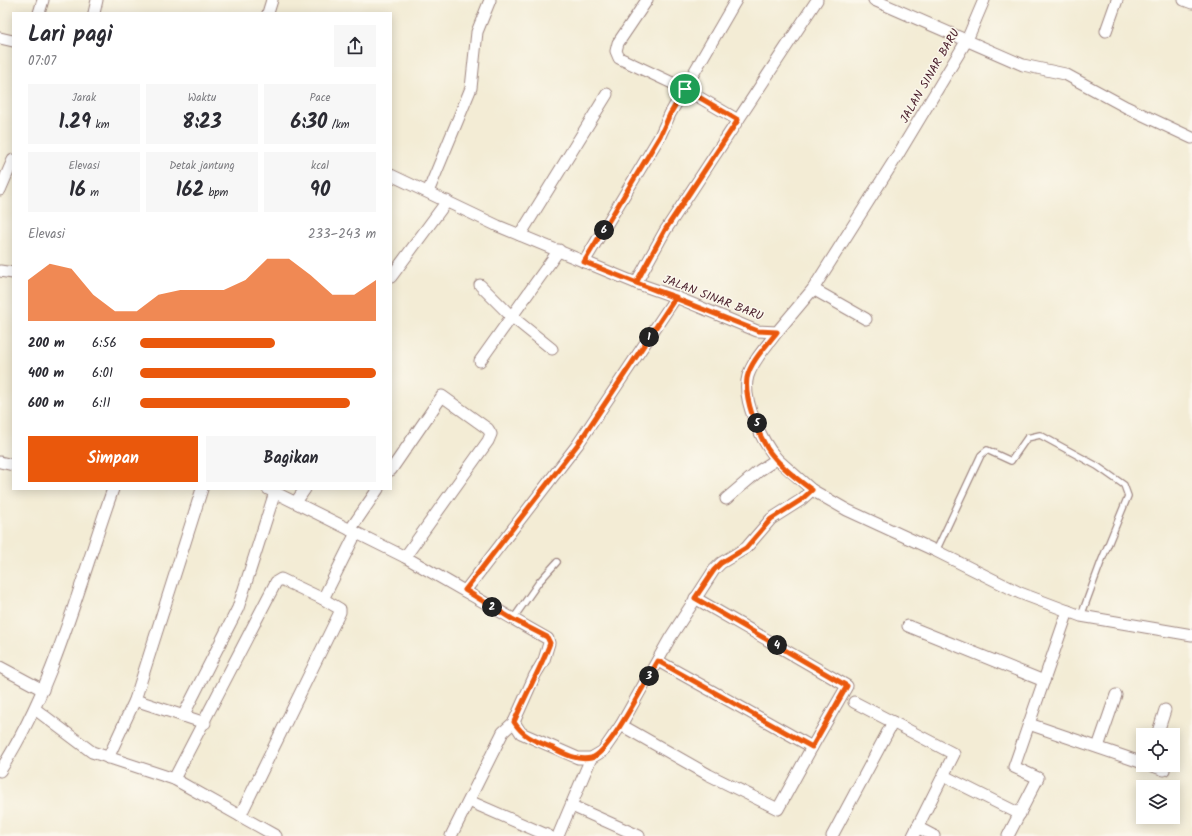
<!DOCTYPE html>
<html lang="id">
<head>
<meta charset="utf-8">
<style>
	body { margin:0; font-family:Kalam,sans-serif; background:#f7f7f7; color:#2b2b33; height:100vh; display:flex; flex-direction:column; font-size:15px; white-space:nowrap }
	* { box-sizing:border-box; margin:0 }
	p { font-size:13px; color:#7c7c81 }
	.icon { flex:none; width:22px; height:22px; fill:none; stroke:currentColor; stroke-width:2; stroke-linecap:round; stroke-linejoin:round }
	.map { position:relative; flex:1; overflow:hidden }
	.details { position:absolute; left:12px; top:12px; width:380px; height:478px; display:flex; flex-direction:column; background:#fff; border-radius:0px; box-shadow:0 2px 10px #0003 }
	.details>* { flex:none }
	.fabs { position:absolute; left:1136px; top:728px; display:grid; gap:8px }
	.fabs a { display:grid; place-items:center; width:44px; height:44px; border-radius:0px; background:#fff; box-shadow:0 2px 10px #0003; font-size:20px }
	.pin { position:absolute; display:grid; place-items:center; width:34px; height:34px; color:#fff; margin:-17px; border:2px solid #fff; border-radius:50%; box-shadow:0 1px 4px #0007 }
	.km { position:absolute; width:20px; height:20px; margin:-10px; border-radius:50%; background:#222; color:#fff; font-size:11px; line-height:20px; text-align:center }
	.round { display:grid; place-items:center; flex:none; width:42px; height:42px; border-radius:0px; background:#f7f7f7 }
	.head { display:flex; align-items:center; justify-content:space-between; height:68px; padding:0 16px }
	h1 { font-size:22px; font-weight:600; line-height:30px }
	.metrics { display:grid; grid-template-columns:repeat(3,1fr); gap:6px; height:68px; padding:4px 16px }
	.metrics div { display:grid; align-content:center; border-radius:0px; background:#f7f7f7; text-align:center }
	.metrics b { font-size:20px; font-weight:600 }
	.metrics small { font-size:11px; font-weight:400 }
	.metrics p { font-size:11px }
	.chart { height:112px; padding:8px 16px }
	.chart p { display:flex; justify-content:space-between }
	.chart svg { width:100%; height:72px; margin-top:4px; fill:#ea580c; opacity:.7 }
	.button { display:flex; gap:8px; margin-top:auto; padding:8px 16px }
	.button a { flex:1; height:46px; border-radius:0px; background:#ea580c; color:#fff; font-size:16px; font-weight:600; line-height:46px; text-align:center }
	.button a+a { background:#f7f7f7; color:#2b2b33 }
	ul { padding:0 16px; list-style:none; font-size:13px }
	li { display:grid; grid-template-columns:64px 48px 1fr; align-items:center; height:30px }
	li i { height:10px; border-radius:5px; background:#ea580c }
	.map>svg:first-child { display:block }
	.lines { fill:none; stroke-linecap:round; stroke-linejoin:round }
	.service-casing { stroke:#9e8680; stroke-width:8 }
	.minor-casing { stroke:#9e8680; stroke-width:13 }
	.service { stroke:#fff; stroke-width:5.5 }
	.minor { stroke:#fff; stroke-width:11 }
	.route-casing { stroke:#fff; stroke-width:8 }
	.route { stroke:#ea580c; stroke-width:5 }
	.labels { text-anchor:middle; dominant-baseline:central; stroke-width:3; stroke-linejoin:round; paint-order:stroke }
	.street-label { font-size:12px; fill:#4a1f2b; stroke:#fbf7ec }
</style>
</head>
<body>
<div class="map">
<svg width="1192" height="836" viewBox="0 0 1192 836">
	<rect width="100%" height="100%" fill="#fbf7ec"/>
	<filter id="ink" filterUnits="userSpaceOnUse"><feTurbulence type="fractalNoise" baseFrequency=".025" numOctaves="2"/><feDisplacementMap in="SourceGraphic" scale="8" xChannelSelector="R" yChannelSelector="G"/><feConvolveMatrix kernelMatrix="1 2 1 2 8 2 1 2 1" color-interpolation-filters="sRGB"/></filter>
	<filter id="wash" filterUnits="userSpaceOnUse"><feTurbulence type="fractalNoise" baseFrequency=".012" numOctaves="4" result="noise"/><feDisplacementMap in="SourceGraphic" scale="16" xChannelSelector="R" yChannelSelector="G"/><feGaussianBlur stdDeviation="0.9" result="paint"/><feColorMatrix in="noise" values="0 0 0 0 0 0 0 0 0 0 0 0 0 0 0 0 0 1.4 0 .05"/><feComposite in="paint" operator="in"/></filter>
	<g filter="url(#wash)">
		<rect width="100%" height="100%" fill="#f3ecd5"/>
	</g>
	<g filter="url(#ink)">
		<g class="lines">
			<g class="service-casing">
				<g id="service">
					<path d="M936 551 981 455 987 450 1011 461 1027 438 1040 435 1097 466 1124 485 1128 496 1101 562 1081 616"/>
					<path d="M513 619 539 582 557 562"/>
				</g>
			</g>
			<g class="minor-casing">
				<g id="minor">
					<path d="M647 0 618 43 616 51 619 58 685 89 738 120"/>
					<path d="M874 0 1023 65 1065 74 1126 107 1192 138"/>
					<path d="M1184 0 1192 3"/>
					<path d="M39 13 43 0"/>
					<path d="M94 13 97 0"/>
					<path d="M268 13 272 0"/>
					<path d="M1106 31 1117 0"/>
					<path d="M0 38 13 41"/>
					<path d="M391 175 498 226 636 283 676 297 757 331 777 332 813 289 899 153 967 40 984 0"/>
					<path d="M0 190 13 160"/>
					<path d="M428 192 471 88 477 32 490 0"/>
					<path d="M520 235 607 94"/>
					<path d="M584 262 660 136 670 114 736 0"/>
					<path d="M0 271 13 273"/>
					<path d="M391 277 447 201"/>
					<path d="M636 283 665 231 817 0"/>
					<path d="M480 285 511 316 552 349"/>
					<path d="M813 289 866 319"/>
					<path d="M480 361 559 250"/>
					<path d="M777 459 812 490 847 510 936 551 1020 593 1081 616 1192 635"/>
					<path d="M0 462 13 465"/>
					<path d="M391 470 442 396 488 429 491 434 488 441 405 557"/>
					<path d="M268 489 405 557 548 639 549 643 544 660 535 675 514 722 503 732 451 836"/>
					<path d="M726 499 760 470 777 459C762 442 741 399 748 376 753 360 767 346 777 332"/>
					<path d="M296 502 305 489"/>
					<path d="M350 530 378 489"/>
					<path d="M465 591 578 444 676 297"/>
					<path d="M323 599 356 533"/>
					<path d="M908 626 1044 681"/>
					<path d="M658 661 812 747 847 686 695 598"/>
					<path d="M0 667 43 690"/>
					<path d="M135 700 205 723"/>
					<path d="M854 702 954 754 913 836"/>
					<path d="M35 709 92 752 174 779 276 836"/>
					<path d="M183 716 238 608 275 492"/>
					<path d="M514 722 521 733 578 758H591L603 751 621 725 670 638 714 570 721 563 746 548 771 519 801 500 812 490"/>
					<path d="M1029 724 1143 763"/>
					<path d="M621 725 709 775 778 809 812 747"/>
					<path d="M1157 735 1165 710"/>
					<path d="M1098 747 1116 695"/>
					<path d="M108 758 135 700 202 489"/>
					<path d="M1150 765 1164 770"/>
					<path d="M0 771C55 686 79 584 113 489"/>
					<path d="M944 776 1020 814"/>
					<path d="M174 779 276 582 281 579 323 599 340 609V612L240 816"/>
					<path d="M469 801 549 836"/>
					<path d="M572 806 639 836"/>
					<path d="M917 827 934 836"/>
					<path d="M558 836 591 758"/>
					<path d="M832 836 893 722"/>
					<path d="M1008 836 1038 778 1014 767 1068 611"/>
				</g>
			</g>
			<use href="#service" class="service"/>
			<use href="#minor" class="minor"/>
		</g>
	</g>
	<g class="lines" filter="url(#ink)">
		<g class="route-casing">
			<path id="route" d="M685 89 738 120 665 230 636 283 676 297 578 444 465 590 512 619 547 637 550 643C540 670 525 695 514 722 524 738 536 741 553 748 564 754 578 761 591 758 610 753 646 680 658 661L812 747 847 686 695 598 714 570 721 563 746 548 771 519 801 500 812 490C797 479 777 464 767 448 757 431 744 399 747 378 750 362 767 345 777 332L758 331 584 262 660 136 670 114 685 89"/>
		</g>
		<use href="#route" class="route"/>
	</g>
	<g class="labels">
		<g class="street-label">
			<text transform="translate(930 76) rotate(-60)">JALAN SINAR BARU</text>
			<text transform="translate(713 298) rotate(21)">JALAN SINAR BARU</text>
		</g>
	</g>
</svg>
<div class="fabs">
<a><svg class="icon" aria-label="locate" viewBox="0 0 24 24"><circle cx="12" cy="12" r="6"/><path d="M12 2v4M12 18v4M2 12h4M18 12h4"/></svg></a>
<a><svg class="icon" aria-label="layers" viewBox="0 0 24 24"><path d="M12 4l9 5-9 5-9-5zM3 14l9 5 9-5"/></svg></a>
</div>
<div class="pin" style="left:685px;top:89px;background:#1e9e55"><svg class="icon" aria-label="arrive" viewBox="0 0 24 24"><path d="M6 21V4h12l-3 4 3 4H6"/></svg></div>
<b class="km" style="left:649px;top:337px">1</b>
<b class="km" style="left:492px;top:607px">2</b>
<b class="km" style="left:649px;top:676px">3</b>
<b class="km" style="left:777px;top:645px">4</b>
<b class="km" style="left:757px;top:423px">5</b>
<b class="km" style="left:604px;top:230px">6</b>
<section class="details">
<div class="head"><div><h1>Lari pagi</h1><p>07:07</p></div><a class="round"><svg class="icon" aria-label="share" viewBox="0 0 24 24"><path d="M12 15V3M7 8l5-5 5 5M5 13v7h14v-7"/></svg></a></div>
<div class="metrics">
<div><p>Jarak</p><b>1.29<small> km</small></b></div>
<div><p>Waktu</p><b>8:23</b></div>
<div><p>Pace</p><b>6:30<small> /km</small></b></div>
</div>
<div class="metrics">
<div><p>Elevasi</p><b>16<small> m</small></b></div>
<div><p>Detak jantung</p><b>162<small> bpm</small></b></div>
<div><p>kcal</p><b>90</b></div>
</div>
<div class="chart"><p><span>Elevasi</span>233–243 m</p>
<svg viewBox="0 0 160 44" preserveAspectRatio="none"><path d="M0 44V19L10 9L20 12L30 28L40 38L50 38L60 28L70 25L80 25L90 25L100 19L110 6L120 6L130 16L140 28L150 28L160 19V44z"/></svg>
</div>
<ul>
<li><b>200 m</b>6:56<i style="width:57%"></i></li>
<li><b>400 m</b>6:01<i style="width:100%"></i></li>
<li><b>600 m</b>6:11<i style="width:89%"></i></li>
</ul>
<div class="button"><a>Simpan</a><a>Bagikan</a></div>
</section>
</div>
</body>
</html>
